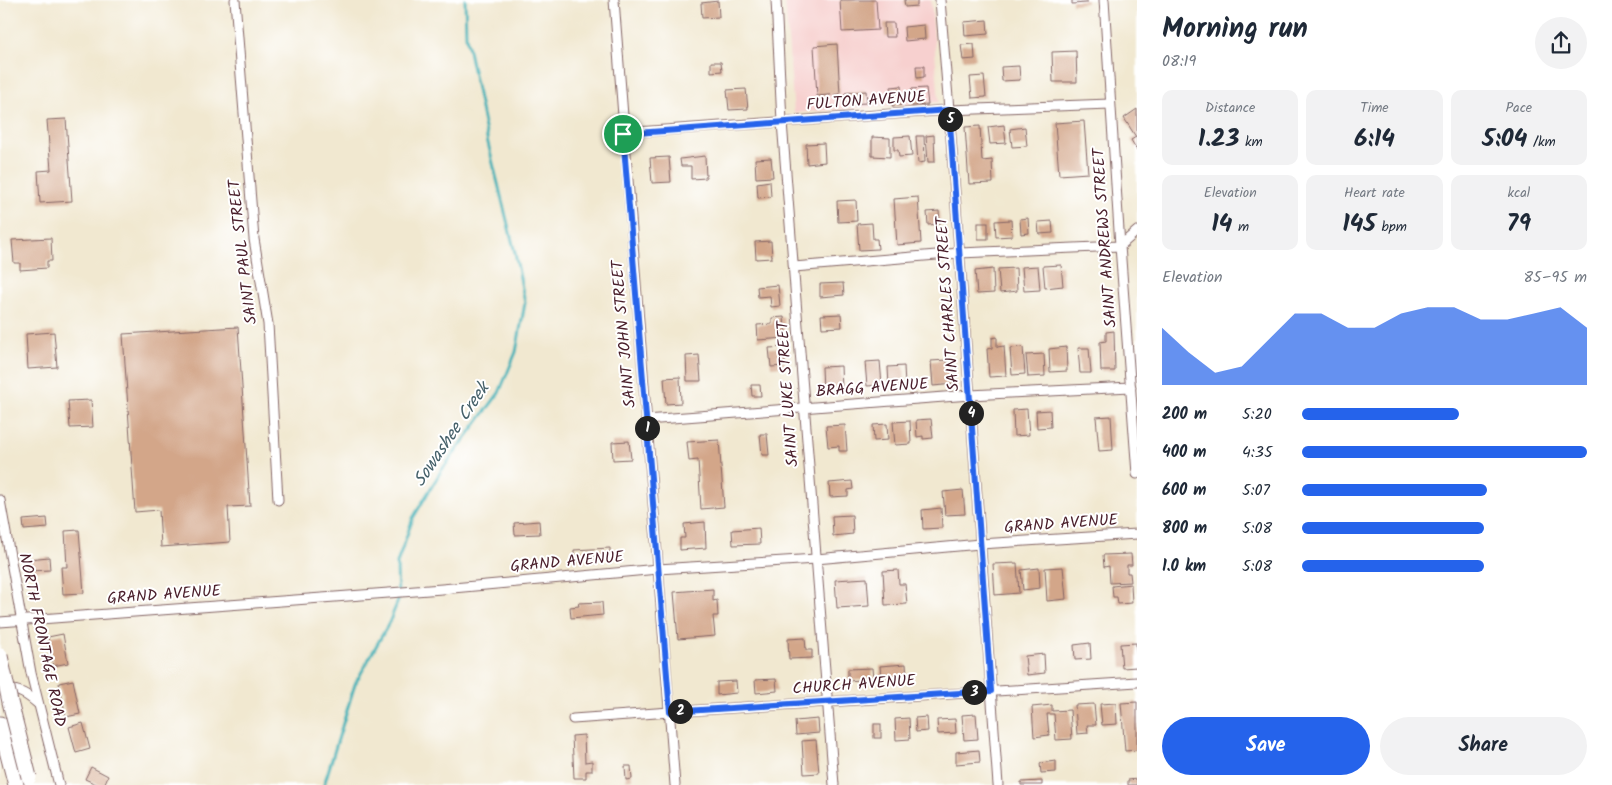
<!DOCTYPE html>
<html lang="en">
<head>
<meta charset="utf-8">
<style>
	body { margin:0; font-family:Kalam,sans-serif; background:#f2f2f3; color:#1f2937; height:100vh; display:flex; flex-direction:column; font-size:19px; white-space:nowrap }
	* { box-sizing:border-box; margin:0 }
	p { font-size:16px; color:#747a83 }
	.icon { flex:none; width:28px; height:28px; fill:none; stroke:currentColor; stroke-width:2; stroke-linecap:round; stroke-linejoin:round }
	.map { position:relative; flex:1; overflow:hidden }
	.panel { display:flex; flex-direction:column; background:#fff; width:475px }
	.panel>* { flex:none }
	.pin { position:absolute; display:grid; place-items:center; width:42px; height:42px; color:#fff; margin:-21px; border:2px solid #fff; border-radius:50%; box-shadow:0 1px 5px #0007 }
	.km { position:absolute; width:25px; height:25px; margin:-12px; border-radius:50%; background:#222; color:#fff; font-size:14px; line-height:25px; text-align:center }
	.round { display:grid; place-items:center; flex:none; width:52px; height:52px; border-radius:26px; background:#f2f2f3 }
	.summary { display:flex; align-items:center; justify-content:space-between; height:85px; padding:0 25px }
	h1 { font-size:28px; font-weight:600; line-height:38px }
	.stats { display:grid; grid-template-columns:repeat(3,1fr); gap:8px; height:85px; padding:5px 25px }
	.stats div { display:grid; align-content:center; border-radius:10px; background:#f2f2f3; text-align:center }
	.stats b { font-size:25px; font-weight:600 }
	.stats small { font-size:14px; font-weight:400 }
	.stats p { font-size:14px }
	.chart { height:140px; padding:10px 25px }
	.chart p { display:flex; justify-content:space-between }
	.chart svg { width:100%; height:90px; margin-top:5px; fill:#2563eb; opacity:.7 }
	.cta { display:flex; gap:10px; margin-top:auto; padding:10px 25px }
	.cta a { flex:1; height:58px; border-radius:30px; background:#2563eb; color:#fff; font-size:20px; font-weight:600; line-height:58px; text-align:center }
	.cta a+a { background:#f2f2f3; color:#1f2937 }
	ul { padding:0 25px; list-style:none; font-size:16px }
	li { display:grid; grid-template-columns:80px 60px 1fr; align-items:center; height:38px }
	li i { height:12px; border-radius:6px; background:#2563eb }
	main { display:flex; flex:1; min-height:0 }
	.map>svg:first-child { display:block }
	.built { fill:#f7d0cf }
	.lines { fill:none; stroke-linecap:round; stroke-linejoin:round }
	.stream { stroke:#40b1b7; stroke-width:3 }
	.building { fill:#d3a689 }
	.street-casing { stroke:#846565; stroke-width:11 }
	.highway-casing { stroke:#846565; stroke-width:17 }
	.street { stroke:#fff; stroke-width:9 }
	.highway { stroke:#fff; stroke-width:15 }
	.highway-bridge-casing { stroke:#846565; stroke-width:17; stroke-linecap:butt }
	.highway-bridge { stroke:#fff; stroke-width:15 }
	.route-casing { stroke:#fff; stroke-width:10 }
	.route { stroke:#2563eb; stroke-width:6 }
	.labels { text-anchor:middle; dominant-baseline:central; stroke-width:4; stroke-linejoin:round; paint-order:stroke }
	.street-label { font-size:16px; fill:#4a1f2b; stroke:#fff }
	.water-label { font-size:18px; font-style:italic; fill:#46616a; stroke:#fff }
</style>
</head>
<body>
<main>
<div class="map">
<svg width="1137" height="785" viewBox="0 0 1137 785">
	<rect width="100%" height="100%" fill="#fff"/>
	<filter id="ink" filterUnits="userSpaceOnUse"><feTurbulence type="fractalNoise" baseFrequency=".02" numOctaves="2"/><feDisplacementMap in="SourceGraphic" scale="10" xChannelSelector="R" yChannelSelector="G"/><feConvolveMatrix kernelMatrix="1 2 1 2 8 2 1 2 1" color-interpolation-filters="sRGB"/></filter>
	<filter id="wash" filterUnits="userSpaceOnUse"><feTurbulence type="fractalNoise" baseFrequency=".0096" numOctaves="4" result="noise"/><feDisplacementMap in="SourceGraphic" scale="20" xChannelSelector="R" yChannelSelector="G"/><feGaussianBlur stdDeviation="1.12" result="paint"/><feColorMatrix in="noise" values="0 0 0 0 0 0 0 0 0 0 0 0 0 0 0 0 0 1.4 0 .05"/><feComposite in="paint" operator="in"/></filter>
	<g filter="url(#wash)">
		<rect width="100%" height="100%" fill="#f1e8d0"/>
		<path class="built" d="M785 0H931L939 102 794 113Z"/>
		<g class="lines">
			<path class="stream" d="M324 785 355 684 389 623 398 601 397 563 413 518 441 471 499 393 516 352 525 303 515 253 488 143 466 36 465 0"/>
		</g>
		<g id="blocks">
			<g class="building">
				<path d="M840 0H876L878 30 842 32Z"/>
				<path d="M904 0H917V6L905 7Z"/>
				<path d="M1072 0H1087V3L1072 4Z"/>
				<path d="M718 1 719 17 702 18 701 3Z"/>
				<path d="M987 20 988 34 965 36 964 22Z"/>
				<path d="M884 23H894L895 37H885Z"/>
				<path d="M924 25 925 39 905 41 904 27Z"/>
				<path d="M837 44 840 94 817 96 814 46Z"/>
				<path d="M974 44 975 59 963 60 961 45Z"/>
				<path d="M1076 51 1077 82H1053L1052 52Z"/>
				<path d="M711 62H721L722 71 711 72Z"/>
				<path d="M916 66H924V77L917 78Z"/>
				<path d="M1019 66 1020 80 1002 81 1001 67Z"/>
				<path d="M984 76 986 97 972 98 970 77Z"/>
				<path d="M901 86 902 105 892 106 891 87Z"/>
				<path d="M926 88 928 105 912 106 911 89Z"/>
				<path d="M746 89 748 109 729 110 727 90Z"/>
				<path d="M866 91 867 103 845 104V93Z"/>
				<path d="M818 103H827L826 107 818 106Z"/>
				<path d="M1137 109V150L1131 140 1136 137 1124 118Z"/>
				<path d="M66 119 72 201 40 203 38 171 51 170 47 120Z"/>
				<path d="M1084 121 1088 173 1059 175 1055 123Z"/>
				<path d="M1004 125 1006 143 990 144 988 127Z"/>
				<path d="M980 126 982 161 992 160 993 183 969 184 965 127Z"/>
				<path d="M1025 127 1027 146 1012 147 1010 129Z"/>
				<path d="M934 135 935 162H928L926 136Z"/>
				<path d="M910 136 912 156 899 157 898 150H894V137Z"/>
				<path d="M916 136H924L925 162 918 163Z"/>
				<path d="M872 137 890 138V157L872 156Z"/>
				<path d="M824 143 825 162 807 164 806 144Z"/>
				<path d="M705 156 706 178 691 179V166H681L680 159Z"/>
				<path d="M669 157 671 182 652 183 650 158Z"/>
				<path d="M771 158 773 177 756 178 755 159Z"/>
				<path d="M770 181 771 197 758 198 757 183Z"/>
				<path d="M918 197 921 243 897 245 894 199Z"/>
				<path d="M856 200 857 221 838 222 837 201Z"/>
				<path d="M939 211 940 224 928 225 927 212Z"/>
				<path d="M1028 218 1029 233 1021 234 1020 219Z"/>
				<path d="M1011 220 1012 236 996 237 995 221Z"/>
				<path d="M1052 221 1053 233 1039 234 1038 222Z"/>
				<path d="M872 223 873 239H877L878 249 859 250 857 224Z"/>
				<rect x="978" y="223" width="10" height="16"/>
				<path d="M51 238 52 261H47V268L20 270V263H14L12 240Z"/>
				<path d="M771 241 772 258 756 259 755 242Z"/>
				<path d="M1061 265 1063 286 1045 288 1043 266Z"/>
				<path d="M1038 266 1040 290 1024 291 1022 267Z"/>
				<path d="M1016 268 1017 291 1000 293 998 269Z"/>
				<path d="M993 269 994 293 977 294 975 271Z"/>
				<path d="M843 283 844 295 820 297V284Z"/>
				<path d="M778 285 780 306 771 307 770 296 758 297 757 287Z"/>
				<path d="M841 314 842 327 822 328 821 315Z"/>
				<path d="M784 317 786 338 758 340 757 325 772 324V318Z"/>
				<path d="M238 327 250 506 228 507 230 542 161 547 159 510 135 512 123 334Z"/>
				<path d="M1114 331 1115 371H1101L1100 342 1106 341V332Z"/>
				<path d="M54 332 57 367 28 369 26 334Z"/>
				<path d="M997 337V347L1004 346 1006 376 989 377 987 349 992 348V338Z"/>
				<path d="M784 347 785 366 771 367 769 348Z"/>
				<path d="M1023 347 1025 374 1012 375 1010 348Z"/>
				<path d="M1066 347 1067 371 1050 372 1049 349Z"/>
				<path d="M1078 348H1089L1091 373H1080Z"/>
				<path d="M1044 354 1045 376 1028 377 1026 355Z"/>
				<path d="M699 355 701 381H687L686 356Z"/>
				<path d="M947 360 948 371H953L954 384 933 386 931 361Z"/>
				<path d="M880 361 882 385 867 386 865 362Z"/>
				<path d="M841 366 842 390 823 391 822 367Z"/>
				<path d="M904 366 905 386 889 387 888 367Z"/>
				<path d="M680 377 681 403 666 404 664 378Z"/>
				<path d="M751 385H760L761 396H752Z"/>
				<path d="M91 400 93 427 70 428 68 401Z"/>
				<path d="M1027 409 1029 435 1014 436 1013 410Z"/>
				<path d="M1050 410 1051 427 1037 428 1036 411Z"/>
				<path d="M1111 416 1113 450 1099 451 1096 417Z"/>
				<path d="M931 419 933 438 923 439V436L917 437 916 420Z"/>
				<path d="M910 421 911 444 895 445 893 422Z"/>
				<path d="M887 424 888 440 874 441 873 425Z"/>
				<path d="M845 425 847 451H839V446L828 447 826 426Z"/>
				<path d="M760 434H767L769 455H762Z"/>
				<path d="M719 440 724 507 701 509 698 460 689 461 687 442Z"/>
				<path d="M629 441 631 459 613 460 612 442Z"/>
				<path d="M852 481 853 489 848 490V496L830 497 829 483Z"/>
				<path d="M963 490 965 514 945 515 943 492Z"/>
				<path d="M941 508 942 528 923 529 922 510Z"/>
				<path d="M852 515 853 534 833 536 832 516Z"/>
				<path d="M47 518 48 528 24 530 23 520Z"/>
				<path d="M539 521 540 534 515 535 514 523Z"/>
				<path d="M705 522 706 548 680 550V538H685L684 524Z"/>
				<path d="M759 528 760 544 733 545 732 530Z"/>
				<path d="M79 530 84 593 63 594 61 567H67L65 531Z"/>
				<path d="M610 548V557L574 560V550Z"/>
				<path d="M1131 554 1132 565H1127V573H1130L1131 582 1110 583 1109 566 1104 567 1103 555Z"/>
				<path d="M49 557 50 570 28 571V559Z"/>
				<path d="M1017 563 1019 593 995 595 993 564Z"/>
				<path d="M1063 567 1066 599 1047 601 1045 568Z"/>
				<path d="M1039 568 1040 588 1023 590 1021 570Z"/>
				<path d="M898 570 899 584H905L907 604 885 605 883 571Z"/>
				<path d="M867 578 869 606 837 608 835 580Z"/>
				<path d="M1131 584 1132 603 1118 604 1117 597H1113L1112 586Z"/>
				<path d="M713 589V601L717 600 718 616H713L715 636 678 639 674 592Z"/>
				<path d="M602 602 603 615 571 618 570 607 579 606 578 603Z"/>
				<path d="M63 634 68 663 53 666 48 637Z"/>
				<path d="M805 638 806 650H812V658L789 659 788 639Z"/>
				<path d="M1090 643 1091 659 1075 660 1074 645Z"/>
				<path d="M1136 643 1137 667 1122 668 1120 644Z"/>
				<path d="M1044 654 1045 673 1027 675 1025 656Z"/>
				<path d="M906 664 907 678 881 679 880 666Z"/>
				<path d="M872 668 873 679 848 681V669Z"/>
				<path d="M776 679 777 691 756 693 755 680Z"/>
				<path d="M73 680 80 714 66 717 59 683Z"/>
				<path d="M736 681 737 693 717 695V682Z"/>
				<path d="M1137 702V750L1125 751 1121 703Z"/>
				<path d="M1116 703 1117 724 1102 725 1100 704Z"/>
				<path d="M1094 704 1096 725H1087L1088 733 1077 734 1075 705Z"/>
				<path d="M1052 705V711L1070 710 1072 739 1056 740 1054 714H1047L1049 735 1034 737 1032 707Z"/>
				<path d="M976 714 978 739 964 740 962 715Z"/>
				<path d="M927 717 928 731 916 732 915 718Z"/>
				<path d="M909 718 910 739 896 740 895 719Z"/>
				<path d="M818 719 819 733 796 735 795 721Z"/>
				<path d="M955 719 956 733 938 734 937 720Z"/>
				<path d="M83 723 90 749 76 753 69 727Z"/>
				<rect x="874" y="724" width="7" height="14"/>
				<path d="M584 735 585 762 592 761V771H586V778H574L572 736Z"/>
				<path d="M816 740 819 773 804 774 802 741Z"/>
				<path d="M979 750 980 762 956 764V752Z"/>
				<path d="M1056 761V772L1041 773 1040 763Z"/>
				<path d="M625 766H631L632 779 626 780Z"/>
				<path d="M91 767 108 776 104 785H98L85 779Z"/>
				<path d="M1137 779V785H1128V780Z"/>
				<path d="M1042 781V785H1021V782Z"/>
			</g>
		</g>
	</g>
	<g filter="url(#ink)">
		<use href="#blocks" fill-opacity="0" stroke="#846565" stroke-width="1"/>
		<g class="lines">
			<g class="street-casing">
				<g id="street">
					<path d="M235 0 254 239 268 324 278 500"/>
					<path d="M614 0 675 785"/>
					<path d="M776 0 782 122 834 785"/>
					<path d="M940 0 949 110 998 785"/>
					<path d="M1104 0 1120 246 1137 474"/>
					<path d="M623 133 949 110 1110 104"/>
					<path d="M794 267 960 253 1120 246 1137 231"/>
					<path d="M646 420 970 395 1131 387"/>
					<path d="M0 500 31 673 59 785"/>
					<path d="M0 622 442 589 658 569 816 559 980 544 1137 534"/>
					<path d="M5 689C19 689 28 695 38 704"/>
					<path d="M573 719 670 712 1137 682"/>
				</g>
			</g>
			<g class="highway-casing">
				<path id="highway" d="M0 724 16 785"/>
			</g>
			<use href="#street" class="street"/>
			<use href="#highway" class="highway"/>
			<g class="highway-bridge-casing">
				<path id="highway-bridge" d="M0 656 10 702 29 777"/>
			</g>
			<use href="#highway-bridge" class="highway-bridge"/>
		</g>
	</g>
	<g class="lines" filter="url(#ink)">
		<g class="route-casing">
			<path id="route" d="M949 110 991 691 670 712 623 134Z"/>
		</g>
		<use href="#route" class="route"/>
	</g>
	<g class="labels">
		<g class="street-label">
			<text transform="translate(866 101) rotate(-4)">FULTON AVENUE</text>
			<text transform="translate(1105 238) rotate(-94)">SAINT ANDREWS STREET</text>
			<text transform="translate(243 252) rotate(-97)">SAINT PAUL STREET</text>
			<text transform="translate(948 304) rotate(-94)">SAINT CHARLES STREET</text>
			<text transform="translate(624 334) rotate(-95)">SAINT JOHN STREET</text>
			<text transform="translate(872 388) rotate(-4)">BRAGG AVENUE</text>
			<text transform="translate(788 394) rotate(-94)">SAINT LUKE STREET</text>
			<text transform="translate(1061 524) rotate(-4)">GRAND AVENUE</text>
			<text transform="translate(567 562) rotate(-5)">GRAND AVENUE</text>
			<text transform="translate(164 595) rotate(-4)">GRAND AVENUE</text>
			<text transform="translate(42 640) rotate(78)">NORTH FRONTAGE ROAD</text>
			<text transform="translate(854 685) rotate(-4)">CHURCH AVENUE</text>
		</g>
		<g class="water-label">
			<text transform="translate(452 435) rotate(-56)">Sowashee Creek</text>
		</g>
	</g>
</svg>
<div class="pin" style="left:623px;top:134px;background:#1e9e55"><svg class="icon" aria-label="arrive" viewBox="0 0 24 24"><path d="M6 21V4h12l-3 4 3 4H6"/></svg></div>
<b class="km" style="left:647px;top:428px">1</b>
<b class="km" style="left:680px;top:711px">2</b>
<b class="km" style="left:974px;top:692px">3</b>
<b class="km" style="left:971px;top:413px">4</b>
<b class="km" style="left:950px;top:119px">5</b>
</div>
<section class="panel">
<div class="summary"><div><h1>Morning run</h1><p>08:19</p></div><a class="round"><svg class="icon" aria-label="share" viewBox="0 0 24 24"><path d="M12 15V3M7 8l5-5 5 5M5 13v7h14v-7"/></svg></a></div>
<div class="stats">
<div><p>Distance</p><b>1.23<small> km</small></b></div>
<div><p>Time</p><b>6:14</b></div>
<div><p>Pace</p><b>5:04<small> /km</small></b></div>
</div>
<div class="stats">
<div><p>Elevation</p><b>14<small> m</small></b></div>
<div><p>Heart rate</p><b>145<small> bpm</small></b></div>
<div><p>kcal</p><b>79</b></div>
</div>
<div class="chart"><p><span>Elevation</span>85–95 m</p>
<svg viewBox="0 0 160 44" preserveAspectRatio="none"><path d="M0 44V16L10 28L20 38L30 35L40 22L50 9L60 9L70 16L80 16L90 9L100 6L110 6L120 12L130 12L140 9L150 6L160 16V44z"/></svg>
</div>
<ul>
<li><b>200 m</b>5:20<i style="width:55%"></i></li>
<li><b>400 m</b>4:35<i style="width:100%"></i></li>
<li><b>600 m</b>5:07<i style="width:65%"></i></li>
<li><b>800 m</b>5:08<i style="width:64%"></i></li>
<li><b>1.0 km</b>5:08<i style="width:64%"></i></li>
</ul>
<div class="cta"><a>Save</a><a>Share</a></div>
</section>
</main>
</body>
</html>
